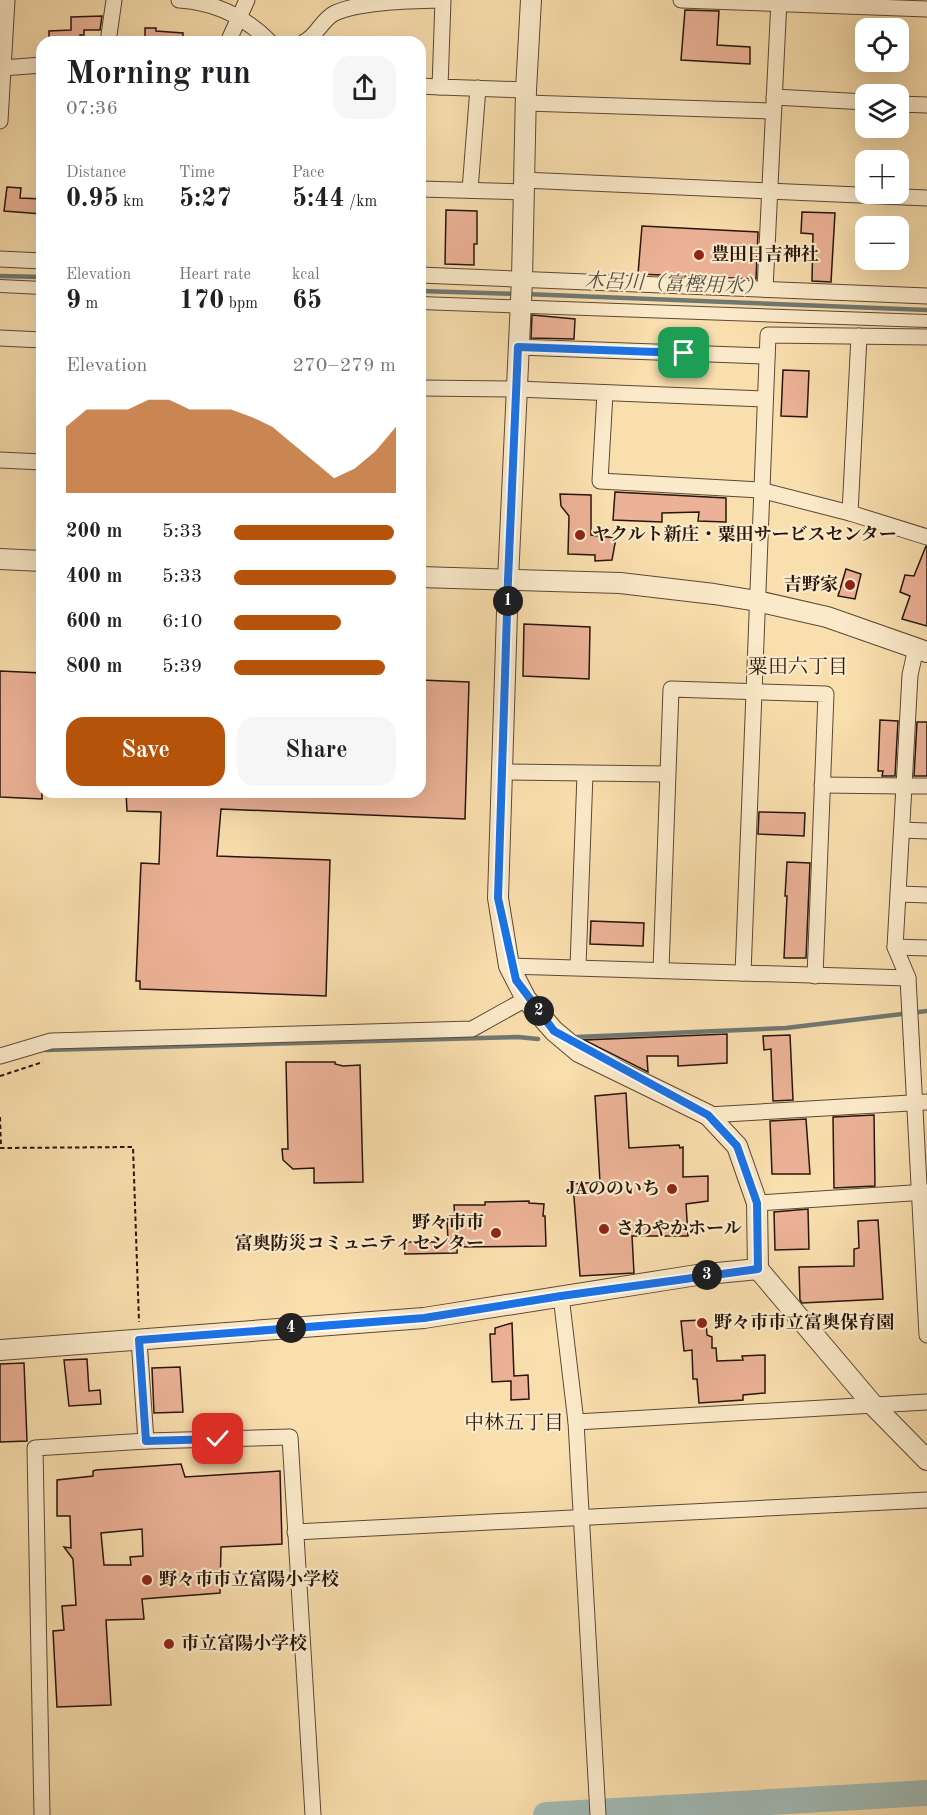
<!DOCTYPE html>
<html lang="en">
<head>
<meta charset="utf-8">
<style>
	body { margin:0; font-family:"Old Standard TT","Noto Serif JP",serif; background:#f6f6f6; color:#202124; height:100vh; display:flex; flex-direction:column; font-size:22px; white-space:nowrap }
	* { box-sizing:border-box; margin:0 }
	p { font-size:20px; color:#757577 }
	.icon { flex:none; width:33px; height:33px; fill:none; stroke:currentColor; stroke-width:2; stroke-linecap:round; stroke-linejoin:round }
	.map { position:relative; flex:1; overflow:hidden }
	.sheet { position:absolute; left:36px; top:36px; width:390px; height:762px; display:flex; flex-direction:column; background:#fff; border-radius:18px; box-shadow:0 6px 24px #0002 }
	.sheet>* { flex:none }
	.tools { position:absolute; left:855px; top:18px; display:grid; gap:12px }
	.tools a { display:grid; place-items:center; width:54px; height:54px; border-radius:12px; background:#fff; box-shadow:0 6px 24px #0002; font-size:30px }
	.pin { position:absolute; display:grid; place-items:center; width:51px; height:51px; color:#fff; margin:-26px; border-radius:12px; box-shadow:0 3px 9px #0006 }
	.km { position:absolute; width:30px; height:30px; margin:-15px; border-radius:50%; background:#222; color:#fff; font-size:16px; line-height:30px; text-align:center }
	.round { display:grid; place-items:center; flex:none; width:63px; height:63px; border-radius:18px; background:#f6f6f6 }
	.headline { display:flex; align-items:center; justify-content:space-between; height:102px; padding:0 30px }
	h1 { font-size:33px; font-weight:700; line-height:45px }
	.stats { display:grid; grid-template-columns:repeat(3,1fr); gap:9px; height:102px; padding:6px 30px }
	.stats div { display:grid; align-content:center }
	.stats b { font-size:26px; font-weight:700 }
	.stats small { font-size:16px; font-weight:400 }
	.stats p { font-size:16px }
	.chart { height:168px; padding:12px 30px }
	.chart p { display:flex; justify-content:space-between }
	.chart svg { width:100%; height:108px; margin-top:6px; fill:#b45309; opacity:.7 }
	.action { display:flex; gap:12px; margin-top:auto; padding:12px 30px }
	.action a { flex:1; height:69px; border-radius:18px; background:#b45309; color:#fff; font-size:24px; font-weight:700; line-height:69px; text-align:center }
	.action a+a { background:#f6f6f6; color:#202124 }
	ul { padding:0 30px; list-style:none; font-size:20px }
	li { display:grid; grid-template-columns:96px 72px 1fr; align-items:center; height:45px }
	li i { height:15px; border-radius:8px; background:#b45309 }
	.map>svg:first-child { display:block }
	.lines { fill:none; stroke-linecap:round; stroke-linejoin:round }
	.stream { stroke:#707872; stroke-width:4.5 }
	.river { stroke:#a1bab5; stroke-width:26 }
	.building { fill:#ecb297; stroke:#27160d; stroke-width:1.5; fill-rule:evenodd }
	.pedestrian-casing { stroke:#5c4835; stroke-width:14 }
	.minor-casing { stroke:#5c4835; stroke-width:17 }
	.tertiary-casing { stroke:#5c4835; stroke-width:22 }
	.path { stroke:#27160d; stroke-width:2; stroke-dasharray:4.5 3; stroke-linecap:butt }
	.pedestrian { stroke:#fbeaca; stroke-width:12 }
	.minor { stroke:#fbeaca; stroke-width:15 }
	.tertiary { stroke:#fbeaca; stroke-width:20 }
	.route-casing { stroke:#fff; stroke-width:12 }
	.route { stroke:#1a73e8; stroke-width:8 }
	.poi-dot { fill:#8f2418; stroke:#fbeaca; stroke-width:2 }
	.labels { text-anchor:middle; dominant-baseline:central; stroke-width:4.5; stroke-linejoin:round; paint-order:stroke }
	.poi-label { font-size:18px; font-weight:bold; fill:#27160d; stroke:#fbeaca; text-anchor:start }
	.water-label { font-size:20px; font-style:italic; fill:#524f48; stroke:#fbeaca }
	.neighbourhood-label { font-size:20px; fill:#27160d; stroke:#fbeaca }
</style>
</head>
<body>
<div class="map">
<svg width="927" height="1815" viewBox="0 0 927 1815">
	<rect width="100%" height="100%" fill="#f9deae"/>
	<filter id="stains"><feTurbulence type="fractalNoise" baseFrequency=".00333" numOctaves="4"/><feColorMatrix values="0 0 0 0 .2 0 0 0 0 .09 0 0 0 0 .02 0 0 0 .5 -.17"/></filter>
	<radialGradient id="worn" r=".72"><stop offset=".6" stop-color="#630" stop-opacity="0"/><stop offset="1" stop-color="#630" stop-opacity=".3"/></radialGradient>
	<g class="lines">
		<g class="stream">
			<path d="M0 276 42 277"/>
			<path d="M420 291 517 294"/>
			<path d="M525 294 927 310"/>
			<path d="M577 1037 786 1028 927 1011"/>
			<path d="M46 1050 518 1037 538 1039"/>
		</g>
		<path class="river" d="M546 1815 927 1793"/>
	</g>
	<g class="building">
		<path d="M685 10 719 11 717 45 750 47V64L681 60Z"/>
		<path d="M102 16 100 30H84V35H80L81 42H49V31L71 30V17Z"/>
		<path d="M145 28H156V31L183 33V42H145Z"/>
		<path d="M7 187 21 188 20 198 42 199V214L4 211Z"/>
		<path d="M446 210 477 211V244H474V265L445 264Z"/>
		<path d="M802 212 835 213 831 282 812 281 813 234 801 233Z"/>
		<path d="M642 226 758 232 756 279 638 274Z"/>
		<path d="M532 315 575 319 574 339 531 338Z"/>
		<path d="M783 370 809 371 807 417 781 416Z"/>
		<path d="M615 492 726 498V522L698 521 699 512 662 513V522L613 520Z"/>
		<path d="M560 494 591 495V535L616 538 612 560 595 561V555L568 554 569 516 561 506Z"/>
		<path d="M926 546H927V626L902 619 910 596 900 592 905 575 914 576Z"/>
		<path d="M846 569 861 574 855 599 838 596Z"/>
		<path d="M524 624 590 627 589 679 523 676Z"/>
		<path d="M0 671 42 673V799L0 797Z"/>
		<path d="M420 680 469 682 465 819 221 809 217 856 330 860 326 996 140 989V981H136L141 863 159 864 161 812 127 811 126 792H420Z"/>
		<path d="M880 720 898 721 895 776H882L883 771H878Z"/>
		<path d="M917 722H927V776H914Z"/>
		<path d="M759 812 805 813 804 836 758 834Z"/>
		<path d="M787 862 810 863 806 958H784L787 896H785Z"/>
		<path d="M591 921 644 923 643 946 590 944Z"/>
		<path d="M727 1034V1063L678 1066V1056H647L648 1072 584 1040Z"/>
		<path d="M790 1035 793 1100 773 1101 771 1049 764 1050 763 1036Z"/>
		<path d="M286 1062H335V1064L343 1066 360 1065 363 1182 314 1183V1168L293 1169 283 1160 282 1149H288Z"/>
		<path d="M626 1093 629 1148 679 1145 680 1148 683 1147V1177L708 1176V1201L686 1204 688 1236H632L634 1273 580 1276 573 1184 600 1182 595 1096Z"/>
		<path d="M874 1115 875 1186 834 1188 833 1117Z"/>
		<path d="M806 1119 810 1174H772L770 1121Z"/>
		<path d="M529 1201V1203L544 1204 543 1216H545L546 1246 457 1247V1253L405 1254V1242H448L447 1219H455L454 1205H485V1202Z"/>
		<path d="M808 1209 809 1249 775 1250 774 1212Z"/>
		<path d="M878 1220 883 1299 802 1303 800 1300 799 1267 854 1266V1249L859 1248 858 1221Z"/>
		<path d="M702 1320V1323H706L707 1335 712 1337V1348H716L717 1361 743 1360 742 1356 765 1355V1393L743 1395V1400L699 1403 697 1379H693L692 1350 684 1351 681 1321Z"/>
		<path d="M512 1323 514 1376 528 1375 529 1399 511 1400V1381L492 1382 490 1334H495V1328Z"/>
		<path d="M87 1359 89 1391 100 1390 101 1404 69 1406 64 1360Z"/>
		<path d="M24 1363 27 1441 0 1442V1364Z"/>
		<path d="M180 1367 183 1412 154 1413 152 1368Z"/>
		<path d="M181 1464 185 1477 280 1471 282 1544 221 1547 220 1593 142 1599 144 1619 106 1620 111 1705 57 1707 53 1631 64 1630 62 1606 76 1605 73 1559 64 1547 71 1548 70 1516H57V1480L93 1476V1471L96 1470ZM142 1529 143 1556 130 1557 131 1565H104L101 1533Z"/>
	</g>
	<g class="lines">
		<g class="pedestrian-casing">
			<g id="pedestrian">
				<path d="M0 286 42 288"/>
				<path d="M420 303 927 321"/>
			</g>
		</g>
		<g class="minor-casing">
			<g id="minor">
				<path d="M179 0C215 2 245 17 270 42"/>
				<path d="M681 0 927 9"/>
				<path d="M108 42 114 0"/>
				<path d="M228 42 247 0"/>
				<path d="M304 42C317 36 322 19 335 13 361 1 414 1 443 0L440 87 526 90"/>
				<path d="M2 68 42 65"/>
				<path d="M420 86 440 87"/>
				<path d="M774 97 866 102"/>
				<path d="M526 103 773 111"/>
				<path d="M898 104 927 105"/>
				<path d="M0 121 7 0"/>
				<path d="M523 180 927 198"/>
				<path d="M420 189 523 192"/>
				<path d="M470 190 478 88"/>
				<path d="M0 259 42 261"/>
				<path d="M420 275 927 296"/>
				<path d="M765 289 779 0"/>
				<path d="M0 338 42 340"/>
				<path d="M518 347 767 356"/>
				<path d="M420 388 517 389 765 399"/>
				<path d="M605 393 600 481 760 490 850 513 927 537"/>
				<path d="M0 460 42 462"/>
				<path d="M850 513 859 336"/>
				<path d="M502 772 667 774"/>
				<path d="M822 785 904 786 910 675 916 648"/>
				<path d="M927 786H904L895 947 908 978 927 1335"/>
				<path d="M902 830 927 831"/>
				<path d="M899 894 927 895"/>
				<path d="M895 947 927 948"/>
				<path d="M509 966 908 978"/>
				<path d="M578 966 585 774"/>
				<path d="M661 970 671 689 826 694 815 976"/>
				<path d="M743 973 768 335 927 337"/>
				<path d="M0 1056 51 1041 472 1029 526 999"/>
				<path d="M708 1115 927 1102"/>
				<path d="M757 1203 927 1192"/>
				<path d="M561 1296 576 1422 598 1815"/>
				<path d="M139 1340 146 1441"/>
				<path d="M576 1422 927 1402"/>
				<path d="M295 1532 927 1500"/>
				<path d="M42 1815 35 1448 146 1441 290 1437 313 1815"/>
			</g>
		</g>
		<g class="tertiary-casing">
			<g id="tertiary">
				<path d="M0 559 42 561"/>
				<path d="M420 577 620 583 714 594 757 601 827 617 927 652"/>
				<path d="M758 1269 874 1406 927 1460"/>
				<path d="M0 1350 424 1318 697 1275 758 1269 757 1203 737 1146 708 1115 579 1052 554 1031 526 999 509 966 498 898 508 580 522 279 526 90 531 0"/>
			</g>
		</g>
		<g class="path">
			<path d="M0 1076 43 1062"/>
			<path d="M0 1117 1 1148 133 1147 139 1322"/>
		</g>
		<use href="#pedestrian" class="pedestrian"/>
		<use href="#minor" class="minor"/>
		<use href="#tertiary" class="tertiary"/>
	</g>
	<g class="lines">
		<g class="route-casing">
			<path id="route" d="M218 1439 146 1441 139 1340 424 1318 561 1296 758 1269 757 1203 737 1146 708 1115 554 1031 516 980 498 898 508 580 518 347 684 353"/>
		</g>
		<use href="#route" class="route"/>
	</g>
	<g class="poi-dot">
		<circle cx="699" cy="255" r="6"/>
		<circle cx="580" cy="535" r="6"/>
		<circle cx="850" cy="585" r="6"/>
		<circle cx="672" cy="1189" r="6"/>
		<circle cx="604" cy="1229" r="6"/>
		<circle cx="496" cy="1233" r="6"/>
		<circle cx="702" cy="1323" r="6"/>
		<circle cx="147" cy="1580" r="6"/>
		<circle cx="169" cy="1644" r="6"/>
	</g>
	<g class="labels">
		<g class="poi-label">
			<text x="711" y="255">豊田日吉神社</text>
			<text x="592" y="535">ヤクルト新庄・粟田サービスセンター</text>
			<text x="838" y="585" text-anchor="end">吉野家</text>
			<text x="660" y="1189" text-anchor="end">JAののいち</text>
			<text x="484" y="1223" text-anchor="end">野々市市<tspan x="484" dy="21">富奥防災コミュニティセンター</tspan></text>
			<text x="616" y="1229">さわやかホール</text>
			<text x="714" y="1323">野々市市立富奥保育園</text>
			<text x="159" y="1580">野々市市立富陽小学校</text>
			<text x="181" y="1644">市立富陽小学校</text>
		</g>
		<g class="water-label">
			<text transform="translate(674 285) rotate(2)">木呂川（富樫用水）</text>
		</g>
		<g class="neighbourhood-label">
			<text x="798" y="668">粟田六丁目</text>
			<text x="514" y="1424">中林五丁目</text>
		</g>
	</g>
	<rect width="100%" height="100%" filter="url(#stains)"/>
	<rect width="100%" height="100%" fill="url(#worn)"/>
</svg>
<div class="tools">
<a><svg class="icon" aria-label="locate" viewBox="0 0 24 24"><circle cx="12" cy="12" r="6"/><path d="M12 2v4M12 18v4M2 12h4M18 12h4"/></svg></a>
<a><svg class="icon" aria-label="layers" viewBox="0 0 24 24"><path d="M12 4l9 5-9 5-9-5zM3 14l9 5 9-5"/></svg></a>
<a>+</a>
<a>−</a>
</div>
<div class="pin" style="left:684px;top:353px;background:#1e9e55"><svg class="icon" aria-label="arrive" viewBox="0 0 24 24"><path d="M6 21V4h12l-3 4 3 4H6"/></svg></div>
<div class="pin" style="left:218px;top:1439px;background:#d93025"><svg class="icon" aria-label="check" viewBox="0 0 24 24"><path d="M5 12l5 5 9-10"/></svg></div>
<b class="km" style="left:508px;top:601px">1</b>
<b class="km" style="left:539px;top:1011px">2</b>
<b class="km" style="left:707px;top:1275px">3</b>
<b class="km" style="left:291px;top:1328px">4</b>
<section class="sheet">
<div class="headline"><div><h1>Morning run</h1><p>07:36</p></div><a class="round"><svg class="icon" aria-label="share" viewBox="0 0 24 24"><path d="M12 15V3M7 8l5-5 5 5M5 13v7h14v-7"/></svg></a></div>
<div class="stats">
<div><p>Distance</p><b>0.95<small> km</small></b></div>
<div><p>Time</p><b>5:27</b></div>
<div><p>Pace</p><b>5:44<small> /km</small></b></div>
</div>
<div class="stats">
<div><p>Elevation</p><b>9<small> m</small></b></div>
<div><p>Heart rate</p><b>170<small> bpm</small></b></div>
<div><p>kcal</p><b>65</b></div>
</div>
<div class="chart"><p><span>Elevation</span>270–279 m</p>
<svg viewBox="0 0 160 44" preserveAspectRatio="none"><path d="M0 44V17L10 10L20 10L30 10L40 6L50 6L60 10L70 10L80 10L90 13L100 17L110 24L120 31L130 38L140 34L150 27L160 17V44z"/></svg>
</div>
<ul>
<li><b>200 m</b>5:33<i style="width:99%"></i></li>
<li><b>400 m</b>5:33<i style="width:100%"></i></li>
<li><b>600 m</b>6:10<i style="width:66%"></i></li>
<li><b>800 m</b>5:39<i style="width:93%"></i></li>
</ul>
<div class="action"><a>Save</a><a>Share</a></div>
</section>
</div>
</body>
</html>
